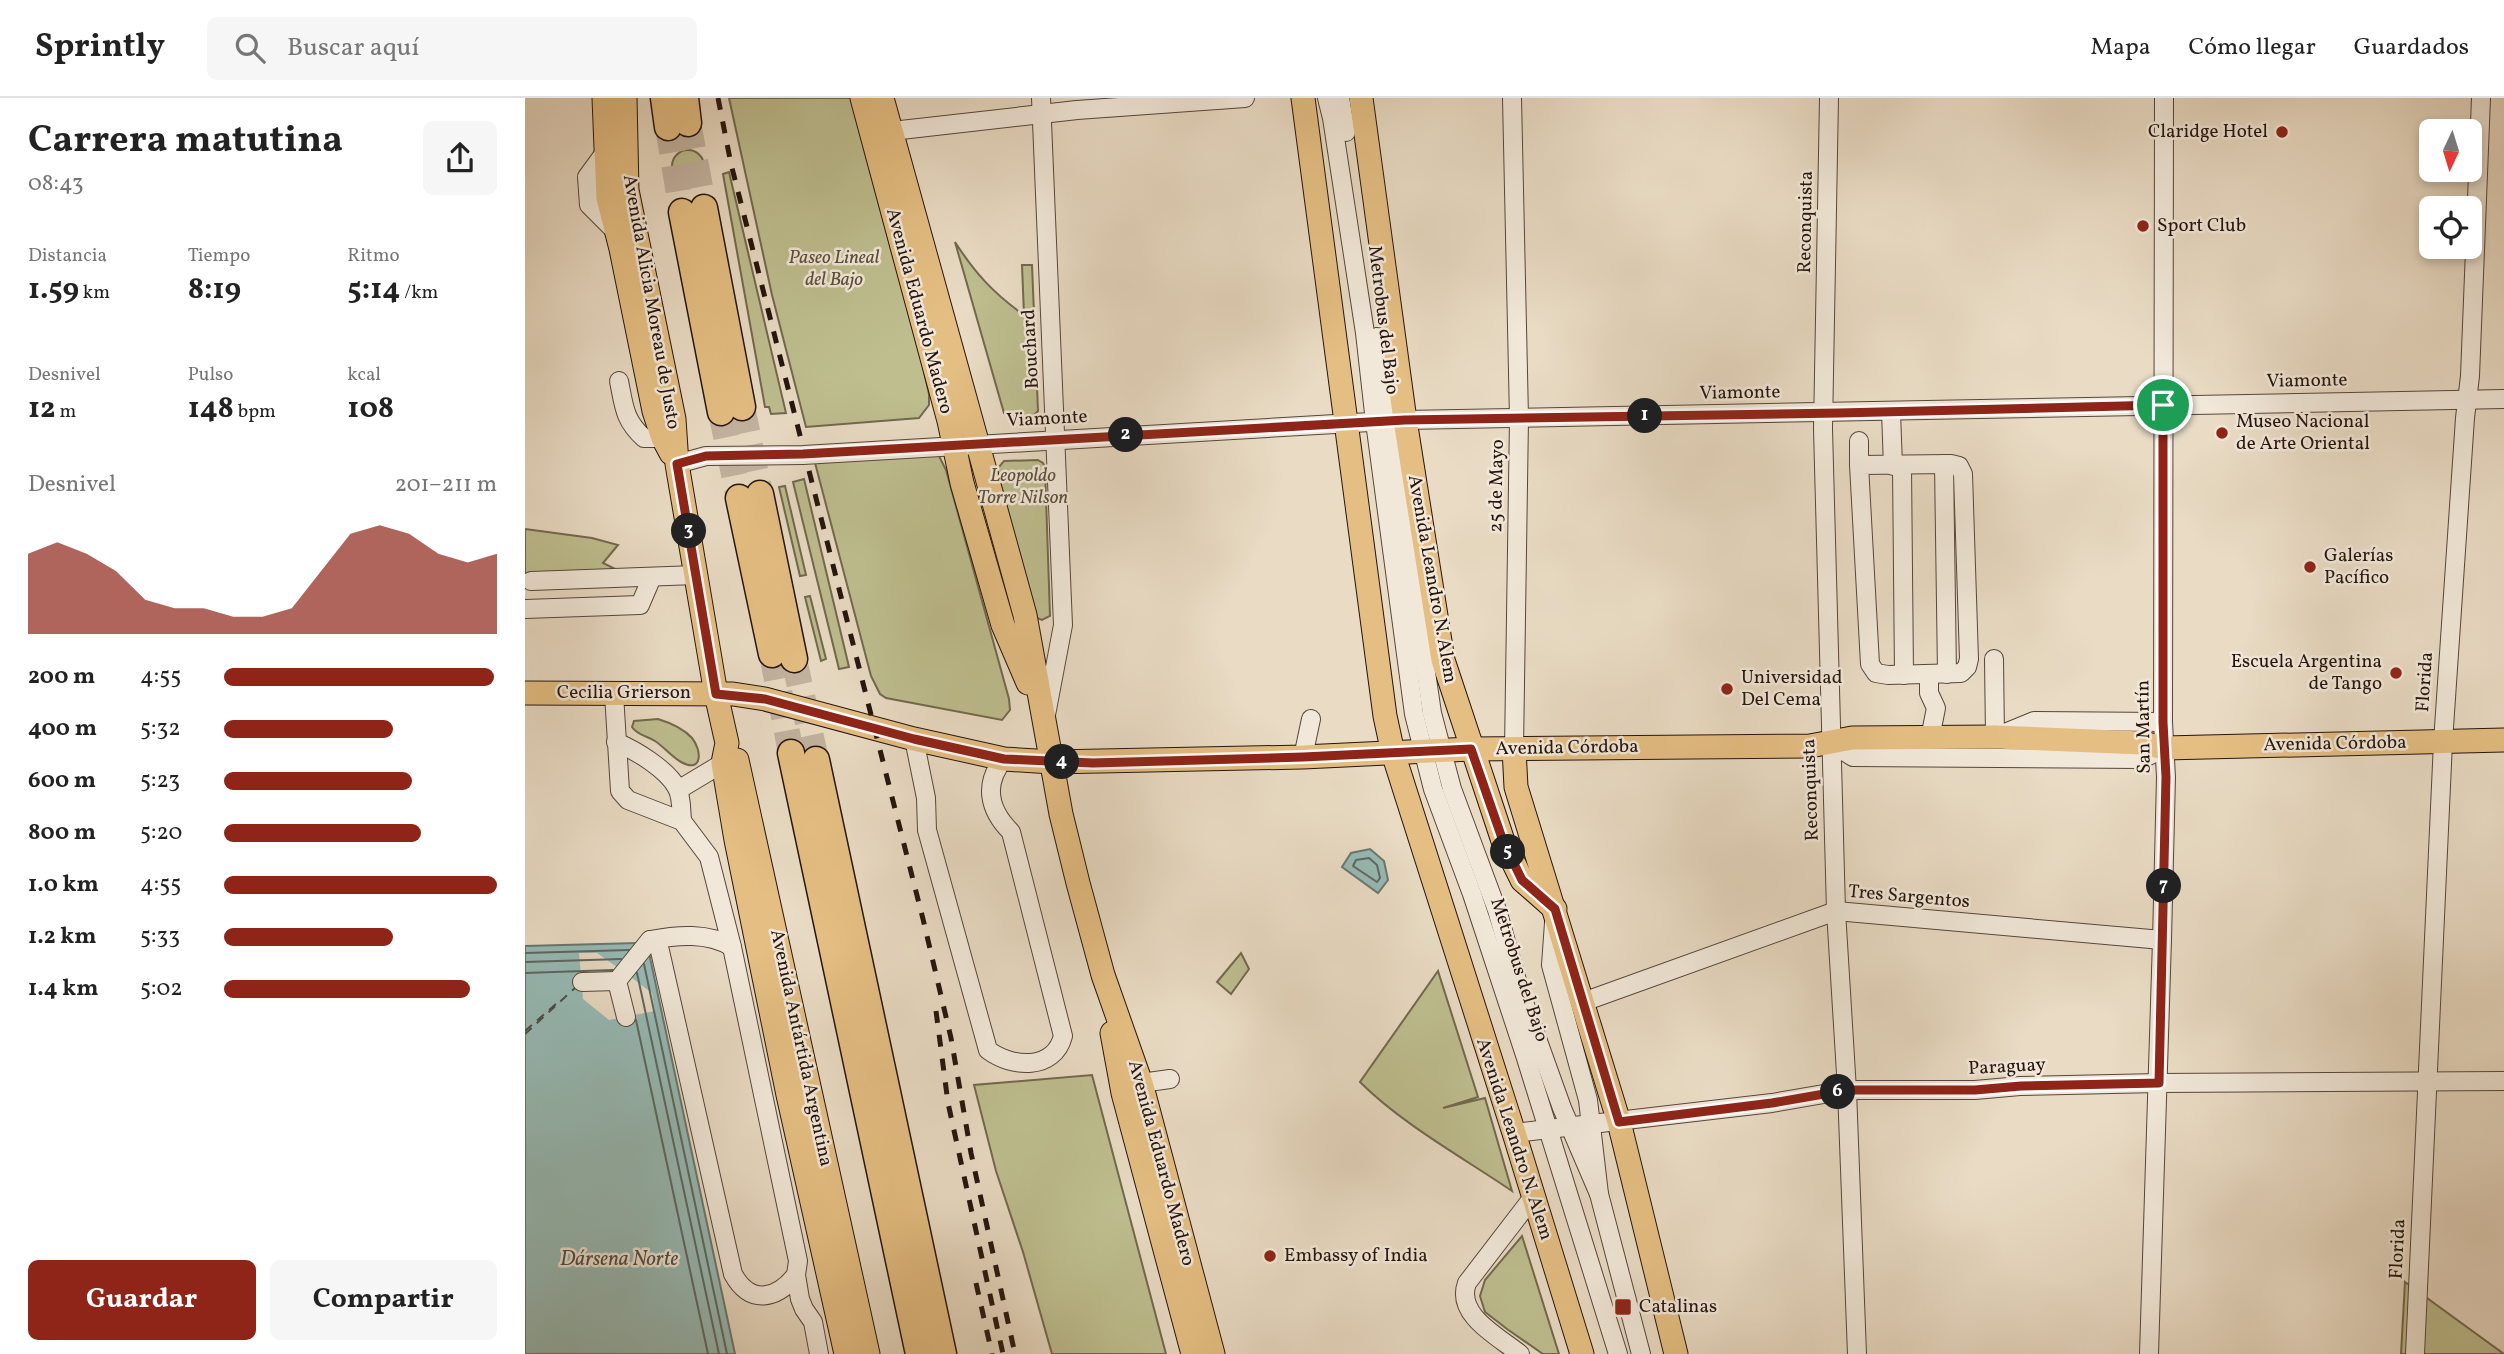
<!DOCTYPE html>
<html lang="es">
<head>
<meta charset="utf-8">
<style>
	body { margin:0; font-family:Vollkorn,serif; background:#f6f6f6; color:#222; height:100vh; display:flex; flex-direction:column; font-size:26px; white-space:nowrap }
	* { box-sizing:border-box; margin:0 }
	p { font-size:23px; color:#767676 }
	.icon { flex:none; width:38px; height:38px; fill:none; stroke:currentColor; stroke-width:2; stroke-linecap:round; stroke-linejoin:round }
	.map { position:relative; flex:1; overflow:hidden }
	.panel { display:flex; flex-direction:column; background:#fff; width:525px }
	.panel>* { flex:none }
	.needle { width:46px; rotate:184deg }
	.fabs { position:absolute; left:1894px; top:21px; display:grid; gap:14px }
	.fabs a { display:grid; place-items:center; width:63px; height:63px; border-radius:10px; background:#fff; box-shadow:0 4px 10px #0003; font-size:35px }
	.pin { position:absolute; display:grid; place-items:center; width:60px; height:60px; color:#fff; margin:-30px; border:4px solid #fff; border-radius:50%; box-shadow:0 2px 7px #0007 }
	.km { position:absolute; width:35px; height:35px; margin:-18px; border-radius:50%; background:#222; color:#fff; font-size:19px; line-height:35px; text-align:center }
	.round { display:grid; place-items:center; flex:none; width:74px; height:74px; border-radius:10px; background:#f6f6f6 }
	.summary { display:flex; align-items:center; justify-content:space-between; height:119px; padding:0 28px }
	h1 { font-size:38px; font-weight:700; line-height:52px }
	.stats { display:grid; grid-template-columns:repeat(3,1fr); gap:10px; height:119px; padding:7px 28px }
	.stats div { display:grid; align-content:center }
	.stats b { font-size:30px; font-weight:700 }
	.stats small { font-size:19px; font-weight:400 }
	.stats p { font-size:19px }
	.chart { height:196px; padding:14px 28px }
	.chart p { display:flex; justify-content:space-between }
	.chart svg { width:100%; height:126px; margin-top:7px; fill:#8f2418; opacity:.7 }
	.primary-button { display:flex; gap:14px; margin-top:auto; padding:14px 28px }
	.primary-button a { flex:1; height:80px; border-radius:10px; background:#8f2418; color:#fff; font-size:28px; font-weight:700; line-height:80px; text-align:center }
	.primary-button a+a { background:#f6f6f6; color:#222 }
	ul { padding:0 28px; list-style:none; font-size:23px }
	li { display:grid; grid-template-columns:112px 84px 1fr; align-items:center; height:52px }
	li i { height:18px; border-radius:9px; background:#8f2418 }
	header { display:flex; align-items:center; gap:42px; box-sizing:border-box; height:98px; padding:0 35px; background:#fff; border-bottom:2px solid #e0e0e0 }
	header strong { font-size:33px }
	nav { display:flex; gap:38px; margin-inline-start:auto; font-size:24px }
	.search { width:490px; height:63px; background:#f6f6f6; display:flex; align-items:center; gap:18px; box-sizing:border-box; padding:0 24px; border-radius:10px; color:#767676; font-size:26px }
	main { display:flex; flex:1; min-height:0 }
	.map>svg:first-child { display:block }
	.green { fill:#bebe8f; stroke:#72694e; stroke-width:2 }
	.water { fill:#97bbb6; stroke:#697873; stroke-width:2 }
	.pier { fill:#e9dbc4 }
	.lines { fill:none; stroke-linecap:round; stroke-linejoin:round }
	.shore { stroke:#5e6862; stroke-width:2 }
	.ferry { stroke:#4d4e49; stroke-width:2; stroke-dasharray:9 7; stroke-linecap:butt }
	.highway-tunnel { stroke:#c2b3a0; stroke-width:26; stroke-dasharray:26 13; stroke-linecap:butt }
	.minor-casing { stroke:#56463c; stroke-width:20 }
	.major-casing { stroke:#25140e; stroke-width:25 }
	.highway-casing { stroke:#25140e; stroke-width:29 }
	.minor { stroke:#f1e8d9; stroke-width:18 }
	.major { stroke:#e4be82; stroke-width:23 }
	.highway { stroke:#e4be82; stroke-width:26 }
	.rail { stroke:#25140e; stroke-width:5; stroke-dasharray:12 12; stroke-linecap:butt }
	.route-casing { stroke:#fff; stroke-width:14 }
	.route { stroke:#8f2418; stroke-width:9 }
	.poi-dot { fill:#8f2418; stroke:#f1e8d9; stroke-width:2.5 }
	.labels { text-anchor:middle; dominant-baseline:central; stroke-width:5; stroke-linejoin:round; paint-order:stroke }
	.poi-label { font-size:19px; fill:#25140e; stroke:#f1e8d9; text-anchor:start }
	.street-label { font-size:19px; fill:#25140e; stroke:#f1e8d9 }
	.park-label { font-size:19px; font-style:italic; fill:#5b503b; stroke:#f1e8d9 }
	.water-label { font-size:21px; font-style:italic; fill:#4d4e49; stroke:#f1e8d9 }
</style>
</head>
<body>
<header>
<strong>Sprintly</strong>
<div class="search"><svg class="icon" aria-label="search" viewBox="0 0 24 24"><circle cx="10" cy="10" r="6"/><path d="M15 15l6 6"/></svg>Buscar aquí</div>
<nav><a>Mapa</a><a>Cómo llegar</a><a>Guardados</a></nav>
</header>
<main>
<section class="panel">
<div class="summary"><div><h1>Carrera matutina</h1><p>08:43</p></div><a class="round"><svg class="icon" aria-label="share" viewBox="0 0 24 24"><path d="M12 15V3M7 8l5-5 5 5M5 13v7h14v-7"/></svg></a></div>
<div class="stats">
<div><p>Distancia</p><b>1.59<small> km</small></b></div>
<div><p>Tiempo</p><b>8:19</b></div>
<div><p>Ritmo</p><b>5:14<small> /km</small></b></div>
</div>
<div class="stats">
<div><p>Desnivel</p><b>12<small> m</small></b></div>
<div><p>Pulso</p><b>148<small> bpm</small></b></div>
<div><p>kcal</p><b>108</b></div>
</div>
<div class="chart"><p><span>Desnivel</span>201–211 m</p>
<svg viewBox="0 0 160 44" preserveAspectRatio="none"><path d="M0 44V16L10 12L20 16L30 22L40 32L50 35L60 35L70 38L80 38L90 35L100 22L110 9L120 6L130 9L140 16L150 19L160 16V44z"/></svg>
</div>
<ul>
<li><b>200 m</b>4:55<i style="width:99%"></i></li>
<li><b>400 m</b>5:32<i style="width:62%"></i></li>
<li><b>600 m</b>5:23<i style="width:69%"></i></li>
<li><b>800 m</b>5:20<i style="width:72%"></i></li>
<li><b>1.0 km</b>4:55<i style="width:100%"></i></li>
<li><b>1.2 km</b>5:33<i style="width:62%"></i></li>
<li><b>1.4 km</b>5:02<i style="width:90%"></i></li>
</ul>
<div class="primary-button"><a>Guardar</a><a>Compartir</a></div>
</section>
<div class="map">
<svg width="1979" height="1256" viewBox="0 0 1979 1256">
	<rect width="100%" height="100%" fill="#e9dbc4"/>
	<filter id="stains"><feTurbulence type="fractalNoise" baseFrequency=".00286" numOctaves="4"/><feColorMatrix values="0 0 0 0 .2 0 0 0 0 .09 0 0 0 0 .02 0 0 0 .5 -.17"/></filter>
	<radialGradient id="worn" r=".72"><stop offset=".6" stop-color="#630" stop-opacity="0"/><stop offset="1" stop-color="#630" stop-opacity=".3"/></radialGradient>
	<g class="green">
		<path d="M204 0H331L370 144 404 296V307L394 320 281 329 247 197Z"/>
		<circle cx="163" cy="68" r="16"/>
		<path d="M204 74 261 315 246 316 244 309H240L198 76Z"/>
		<path d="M430 144C450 175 468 195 499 217L497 167H507L513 313 508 318 485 319 479 315Z"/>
		<path d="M413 356 421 372 484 601 485 612 477 622 361 600 355 596 346 578 289 361Z"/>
		<path d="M513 362 518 365 520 370 525 518 517 522 507 518 473 383V370L479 363Z"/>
		<path d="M279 381 324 569 314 571 268 384Z"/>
		<path d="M260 388 281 477 275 478 254 389Z"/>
		<path d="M0 431 67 440 93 447 78 465 96 474 0 476Z"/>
		<path d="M285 498 301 561 296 563 280 499Z"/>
		<path d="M133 621C146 625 158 630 167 640 177 652 178 676 156 664 147 659 139 649 130 643 122 638 112 637 107 629L109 623Z"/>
		<path d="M716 855 724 871 706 896 692 884Z"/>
		<path d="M913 873 953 999 918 1010 960 1000 987 1093C937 1059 877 1026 835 984Z"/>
		<path d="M567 977 641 1256H527L498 1154 471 1073 449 987Z"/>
		<path d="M997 1138 1034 1256H1018L982 1231 960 1214 955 1198 960 1182Z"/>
		<path d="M1880 1184 1979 1256H1876Z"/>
	</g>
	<g class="water">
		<path d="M845 751 859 763 863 782 853 795 817 769 826 755Z"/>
		<path d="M113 845 124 855 210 1256H0V848Z"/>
	</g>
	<path class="pier" d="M113 845 124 855 107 880 127 895 130 913 84 922 58 901 54 855H72L92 869Z"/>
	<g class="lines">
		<g class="shore">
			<path d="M844 760 852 767 855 780 852 784 828 768 831 762Z"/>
			<path d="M0 855 104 852"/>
			<path d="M0 864 96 861"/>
			<path d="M119 866 202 1256"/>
			<path d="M0 875 88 872"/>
			<path d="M112 875 194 1256"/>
			<path d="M111 922 183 1256"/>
		</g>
		<g class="ferry">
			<path d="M0 933 31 906"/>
			<path d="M0 936 51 889"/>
		</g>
		<g class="highway-tunnel">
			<path d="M163 25 179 110"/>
			<path d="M143 29 157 114"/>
			<path d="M217 309 235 396"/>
			<path d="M196 314 214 400"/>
			<path d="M247 556 266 655"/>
			<path d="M269 561 291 662"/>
		</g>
		<g class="minor-casing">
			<g id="minor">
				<path d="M516 0 538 527 521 617"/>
				<path d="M802 0 807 20 840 235 850 324 889 616 908 691 947 796 1000 957 1093 1256"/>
				<path d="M815 0 821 34"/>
				<path d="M987 0 994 320 989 651"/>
				<path d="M1304 0 1298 331 1311 813 1322 992 1332 1256"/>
				<path d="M367 33 552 12 720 0"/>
				<path d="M81 53 62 79 64 107 91 134"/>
				<path d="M852 239 907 615 927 691 972 812 995 893 1037 1010 1074 1096"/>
				<path d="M94 283C99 308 99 322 119 340H138"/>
				<path d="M1366 314 1368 368"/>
				<path d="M1334 343V367L1345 566 1351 575 1363 577 1436 575 1442 569 1444 561 1438 376 1434 368 1426 366 1334 367"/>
				<path d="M152 366 181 358 278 357 880 322 1979 301"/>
				<path d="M1419 366 1422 576"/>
				<path d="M1377 368 1379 577"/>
				<path d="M6 483 171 477"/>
				<path d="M0 511 115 507 127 479"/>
				<path d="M1469 561 1470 639 1509 623 1638 624"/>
				<path d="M1404 576V595L1411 610 1405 640"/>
				<path d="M89 596 95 693 103 702 157 723 184 759 207 849 273 1163 271 1177 275 1201 279 1211 288 1224 294 1256"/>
				<path d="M389 641 401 700 402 732 463 952C487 970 529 973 538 938L486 734C464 712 458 686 479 661"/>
				<path d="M91 644C110 652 142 671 152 690 157 699 156 713 157 723"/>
				<path d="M1306 645 1328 659 1617 661 1640 650"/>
				<path d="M778 659 786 621"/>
				<path d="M153 692 198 665"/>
				<path d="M1029 825 1026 867 1063 1002 1074 1096 1116 1256"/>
				<path d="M125 842 131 844 135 853 208 1176C225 1207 251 1202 271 1177"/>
				<path d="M92 883 125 842C152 837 183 834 207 849"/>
				<path d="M92 883 101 919"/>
				<path d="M57 884 92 883"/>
				<path d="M1058 904 1311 813 1637 842"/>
				<path d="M616 985 645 981"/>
				<path d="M989 1035 1247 1005 1322 992H1450L1495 988 1634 985 1979 983"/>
				<path d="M995 1256C974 1239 930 1217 942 1185L1008 1099"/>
				<path d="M1624 1256 1637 842 1641 679 1638 624 1639 0"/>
				<path d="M1890 1256 1918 644 1940 320 1945 278 1956 0"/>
			</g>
		</g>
		<g class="major-casing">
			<g id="major">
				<path d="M79 0 83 100 96 151 129 313 138 340 146 355"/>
				<path d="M100 0 102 92 149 321 152 366 191 596 202 645 198 665 211 742 263 997 321 1256"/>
				<path d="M337 0 424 323 437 385 478 527 503 585"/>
				<path d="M357 0 500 517 536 716 553 785 578 877 616 985 688 1256"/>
				<path d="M778 0 860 618 868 655 989 1035 1057 1256"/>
				<path d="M836 0 880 322 918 562 978 743 997 782 1030 811"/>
				<path d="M0 595 208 596 240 601 389 641 479 661 527 664 778 659 946 651 1285 648 1327 640 1470 639 1617 645 1640 650 1979 642"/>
				<path d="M989 651 991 689 1094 1024 1151 1256"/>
				<path d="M212 662 343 1256"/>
				<path d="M587 935 598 995 668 1256"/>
			</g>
		</g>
		<g class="highway-casing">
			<g id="highway">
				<path d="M139 0 143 29"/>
				<path d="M160 0 163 25"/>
				<path d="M179 110 217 309"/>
				<path d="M157 114 196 314"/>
				<path d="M235 396 269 561"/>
				<path d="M214 400 247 556"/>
				<path d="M266 655 394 1256"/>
				<path d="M291 662 418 1256"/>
			</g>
		</g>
		<use href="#minor" class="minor"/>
		<use href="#major" class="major"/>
		<use href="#highway" class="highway"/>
		<g class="rail">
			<path d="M193 0 206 66 398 821 426 940 446 1055 490 1256"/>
			<path d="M411 913 423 1005 478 1256"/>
			<path d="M451 1185 467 1256"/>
		</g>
	</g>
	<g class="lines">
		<g class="route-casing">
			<path id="route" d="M1638 307V624L1641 679 1634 985 1496 988 1450 992H1322L1247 1005 1094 1024 1030 811 997 782 978 743 946 651 778 659 568 665 479 661 389 641 240 601 191 596 152 366 181 358 278 356 880 322 1314 315Z"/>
		</g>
		<use href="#route" class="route"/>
	</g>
	<g class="poi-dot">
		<circle cx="1757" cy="34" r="7"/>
		<circle cx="1618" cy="128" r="7"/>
		<circle cx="1697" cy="335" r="7"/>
		<circle cx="1785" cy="469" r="7"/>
		<circle cx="1871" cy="575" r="7"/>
		<circle cx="1202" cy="591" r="7"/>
		<circle cx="745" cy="1158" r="7"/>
		<rect x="1089" y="1200" width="18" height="18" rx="3.5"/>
	</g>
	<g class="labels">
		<g class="poi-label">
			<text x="1743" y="34" text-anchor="end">Claridge Hotel</text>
			<text x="1632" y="128">Sport Club</text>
			<text x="1711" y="324">Museo Nacional<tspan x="1711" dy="22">de Arte Oriental</tspan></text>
			<text x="1799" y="458">Galerías<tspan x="1799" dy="22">Pacífico</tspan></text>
			<text x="1857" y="564" text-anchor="end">Escuela Argentina<tspan x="1857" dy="22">de Tango</tspan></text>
			<text x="1216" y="580">Universidad<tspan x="1216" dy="22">Del Cema</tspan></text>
			<text x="759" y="1158">Embassy of India</text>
			<text x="1114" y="1209">Catalinas</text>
		</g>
		<g class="street-label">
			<text transform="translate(1281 124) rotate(-89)">Reconquista</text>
			<text transform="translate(126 204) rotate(80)">Avenida Alicia Moreau de Justo</text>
			<text transform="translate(394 213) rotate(75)">Avenida Eduardo Madero</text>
			<text transform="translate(858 222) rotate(83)">Metrobus del Bajo</text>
			<text transform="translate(506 251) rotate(-93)">Bouchard</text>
			<text transform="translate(1782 283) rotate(-1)">Viamonte</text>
			<text transform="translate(1215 295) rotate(-1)">Viamonte</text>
			<text transform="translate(522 321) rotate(-3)">Viamonte</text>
			<text transform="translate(972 388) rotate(-89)">25 de Mayo</text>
			<text transform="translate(907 481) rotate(80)">Avenida Leandro N. Alem</text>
			<text transform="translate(1900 584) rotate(-86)">Florida</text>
			<text x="99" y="595">Cecilia Grierson</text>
			<text transform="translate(1619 629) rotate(-91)">San Martín</text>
			<text transform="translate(1810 646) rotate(-1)">Avenida Córdoba</text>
			<text transform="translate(1042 650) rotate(-1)">Avenida Córdoba</text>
			<text transform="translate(1286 692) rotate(-92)">Reconquista</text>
			<text transform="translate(1384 799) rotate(5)">Tres Sargentos</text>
			<text transform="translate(994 872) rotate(72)">Metrobus del Bajo</text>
			<text transform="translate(276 950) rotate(78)">Avenida Antártida Argentina</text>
			<text transform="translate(1482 969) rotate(-3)">Paraguay</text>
			<text transform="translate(989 1041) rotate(72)">Avenida Leandro N. Alem</text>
			<text transform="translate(636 1065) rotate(75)">Avenida Eduardo Madero</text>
			<text transform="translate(1873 1151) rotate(-87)">Florida</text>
		</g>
		<g class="park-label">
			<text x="309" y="160">Paseo Lineal<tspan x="309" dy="22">del Bajo</tspan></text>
			<text x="498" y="378">Leopoldo<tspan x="498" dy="22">Torre Nilson</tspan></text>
		</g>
		<g class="water-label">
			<text x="94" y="1161">Dársena Norte</text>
		</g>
	</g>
	<rect width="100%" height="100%" filter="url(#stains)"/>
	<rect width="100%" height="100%" fill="url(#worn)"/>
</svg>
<div class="fabs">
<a><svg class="needle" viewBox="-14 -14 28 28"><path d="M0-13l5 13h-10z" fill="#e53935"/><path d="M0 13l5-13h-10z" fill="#767676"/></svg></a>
<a><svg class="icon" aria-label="locate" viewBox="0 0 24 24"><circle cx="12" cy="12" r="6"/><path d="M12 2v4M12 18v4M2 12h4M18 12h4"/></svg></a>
</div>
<div class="pin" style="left:1638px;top:307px;background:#1e9e55"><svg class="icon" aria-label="arrive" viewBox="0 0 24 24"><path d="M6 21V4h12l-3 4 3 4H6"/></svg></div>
<b class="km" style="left:1120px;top:318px">1</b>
<b class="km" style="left:601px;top:337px">2</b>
<b class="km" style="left:164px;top:433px">3</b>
<b class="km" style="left:537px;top:664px">4</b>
<b class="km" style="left:983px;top:754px">5</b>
<b class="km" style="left:1313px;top:994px">6</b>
<b class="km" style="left:1639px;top:788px">7</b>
</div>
</main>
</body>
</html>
